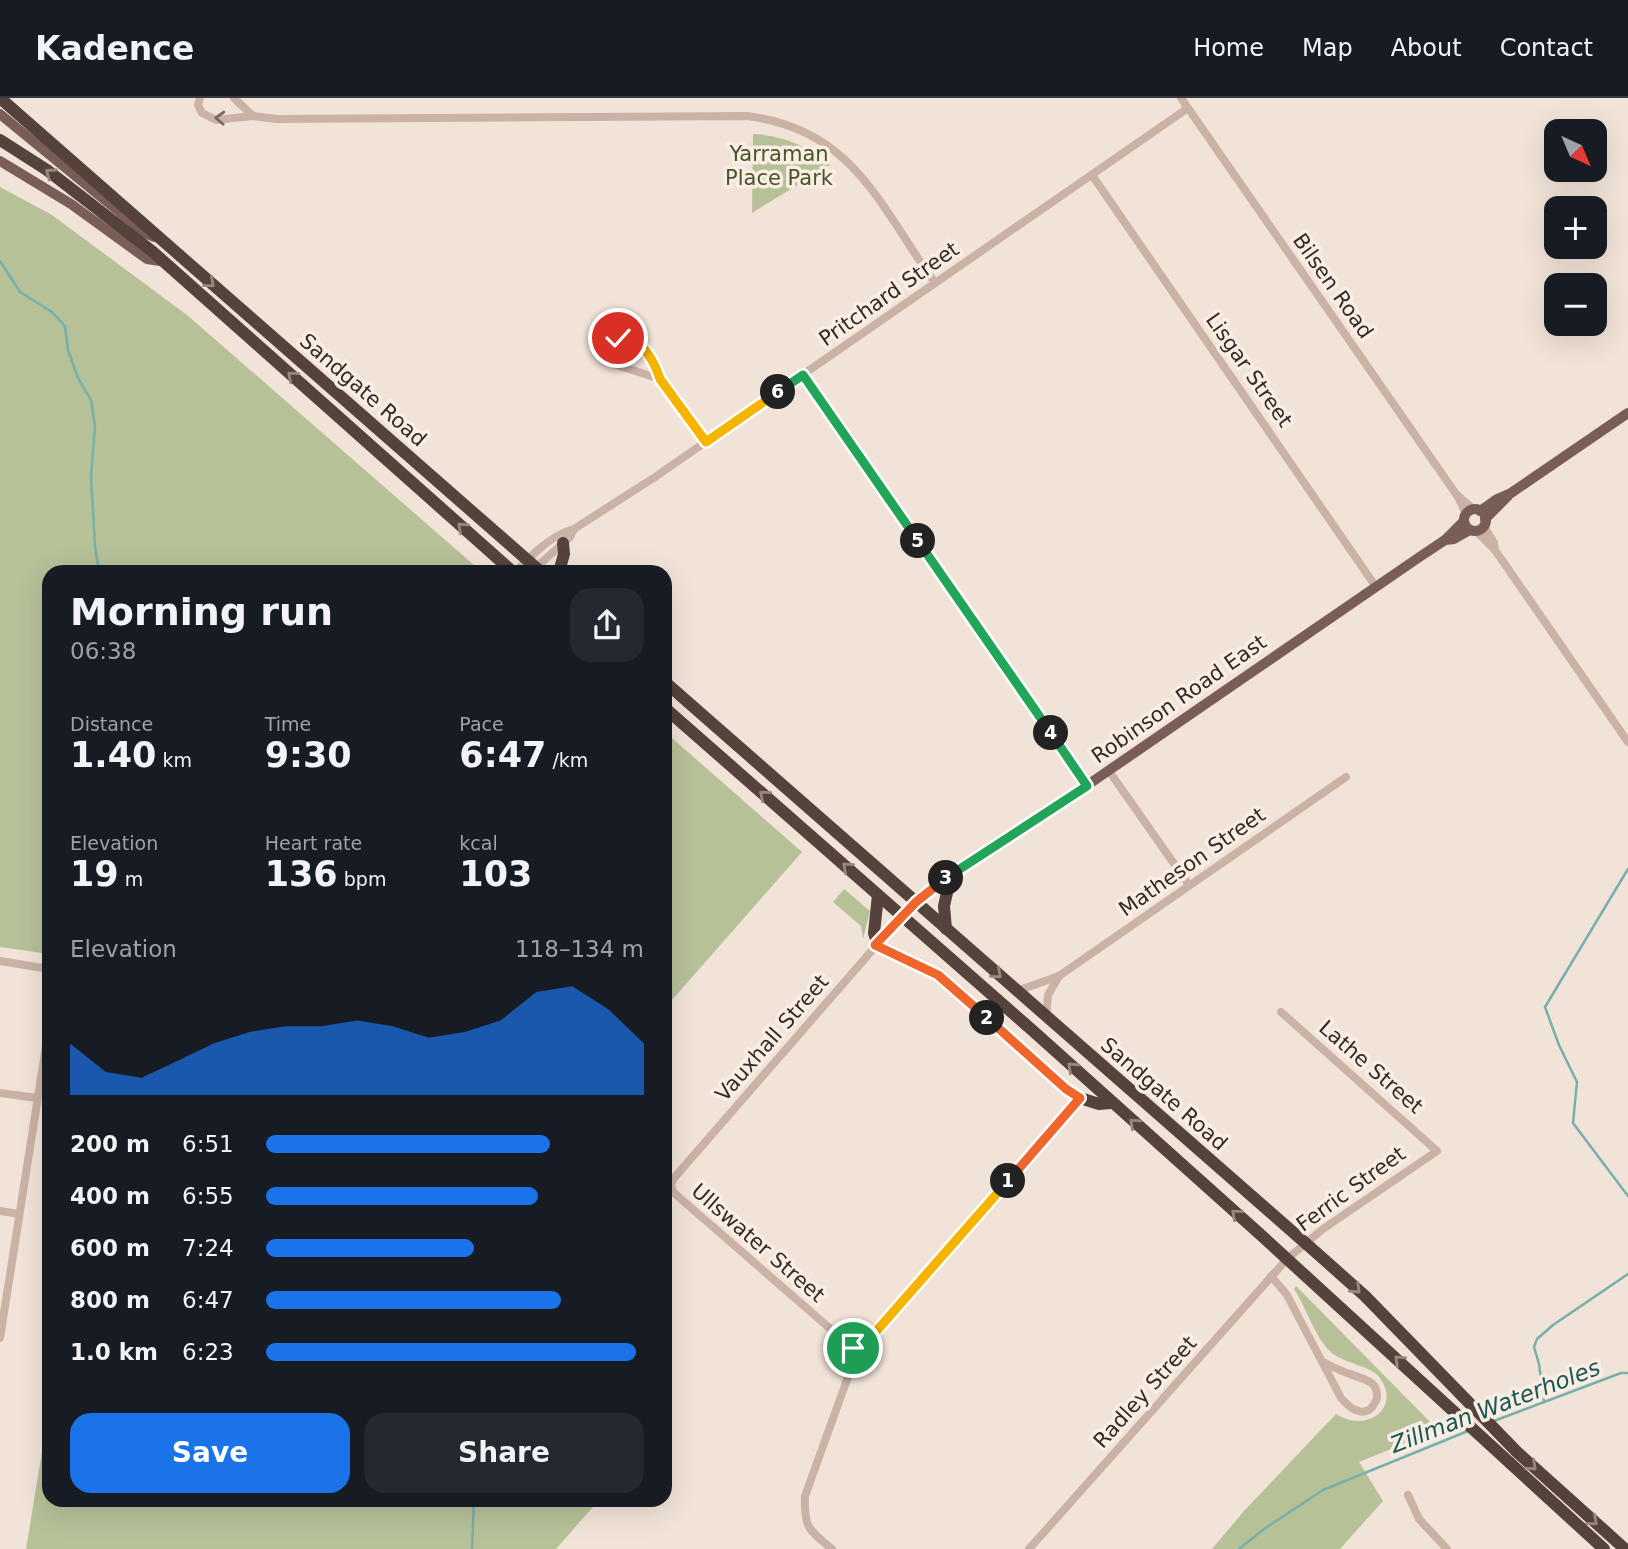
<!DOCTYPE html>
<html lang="en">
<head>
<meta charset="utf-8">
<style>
	body { margin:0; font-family:"DejaVu Sans",sans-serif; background:#242831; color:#f1f3f6; height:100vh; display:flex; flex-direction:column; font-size:26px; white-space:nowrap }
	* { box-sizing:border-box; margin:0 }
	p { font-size:23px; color:#9ea1a6 }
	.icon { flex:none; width:38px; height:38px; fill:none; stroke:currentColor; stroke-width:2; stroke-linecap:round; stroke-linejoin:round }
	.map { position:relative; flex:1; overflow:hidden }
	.side { position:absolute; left:42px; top:467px; width:630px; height:942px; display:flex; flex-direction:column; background:#171b24; border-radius:21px; box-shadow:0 7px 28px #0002 }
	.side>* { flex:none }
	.needle { width:46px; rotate:136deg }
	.buttons { position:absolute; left:1544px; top:21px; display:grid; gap:14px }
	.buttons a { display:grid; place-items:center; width:63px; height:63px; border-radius:14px; background:#171b24; box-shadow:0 7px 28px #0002; font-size:35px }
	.pin { position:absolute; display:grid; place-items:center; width:60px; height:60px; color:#fff; margin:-30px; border:4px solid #fff; border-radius:50%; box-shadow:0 2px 7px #0007 }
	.km { position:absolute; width:35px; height:35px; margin:-18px; border-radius:50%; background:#222; color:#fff; font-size:19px; line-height:35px; text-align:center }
	.round { display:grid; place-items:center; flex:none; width:74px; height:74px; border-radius:21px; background:#242831 }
	.overview { display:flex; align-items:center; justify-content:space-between; height:119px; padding:0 28px }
	h1 { font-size:38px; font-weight:700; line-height:52px }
	.metrics { display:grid; grid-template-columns:repeat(3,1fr); gap:10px; height:119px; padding:7px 28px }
	.metrics div { display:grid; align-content:center }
	.metrics b { font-size:35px; font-weight:700 }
	.metrics small { font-size:19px; font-weight:400 }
	.metrics p { font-size:19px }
	.chart { height:196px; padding:14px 28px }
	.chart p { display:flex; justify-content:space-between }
	.chart svg { width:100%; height:126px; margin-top:7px; fill:#1a73e8; opacity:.7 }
	.primary-button { display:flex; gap:14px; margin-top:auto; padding:14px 28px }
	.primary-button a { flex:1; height:80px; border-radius:21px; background:#1a73e8; color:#fff; font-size:28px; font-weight:700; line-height:80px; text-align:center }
	.primary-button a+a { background:#242831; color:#f1f3f6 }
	ul { padding:0 28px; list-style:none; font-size:23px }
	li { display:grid; grid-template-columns:112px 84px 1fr; align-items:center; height:52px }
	li i { height:18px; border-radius:9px; background:#1a73e8 }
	header { display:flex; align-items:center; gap:42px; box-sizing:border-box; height:98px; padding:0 35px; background:#171b24; border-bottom:2px solid #363941 }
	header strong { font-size:33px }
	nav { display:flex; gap:38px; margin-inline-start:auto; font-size:24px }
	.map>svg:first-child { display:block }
	.green { fill:#b7c198 }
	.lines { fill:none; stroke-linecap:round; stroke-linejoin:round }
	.stream { stroke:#76b0ac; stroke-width:2.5 }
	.minor { stroke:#cab2a4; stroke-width:8 }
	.major { stroke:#785e56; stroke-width:10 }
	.highway { stroke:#56423d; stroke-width:12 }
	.oneway { stroke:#78675f }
	.oneway2 { stroke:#988780 }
	.split-1-casing { stroke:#fff; stroke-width:14 }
	.split-2-casing { stroke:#fff; stroke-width:14 }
	.split-3-casing { stroke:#fff; stroke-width:14 }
	.split-4-casing { stroke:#fff; stroke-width:14 }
	.split-5-casing { stroke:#fff; stroke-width:14 }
	.split-6-casing { stroke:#fff; stroke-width:14 }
	.split-7-casing { stroke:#fff; stroke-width:14 }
	.split-1 { stroke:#f5b400; stroke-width:9 }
	.split-2 { stroke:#f0652b; stroke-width:9 }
	.split-3 { stroke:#f0652b; stroke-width:9 }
	.split-4 { stroke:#22a559; stroke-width:9 }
	.split-5 { stroke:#22a559; stroke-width:9 }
	.split-6 { stroke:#22a559; stroke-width:9 }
	.split-7 { stroke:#f5b400; stroke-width:9 }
	.labels { text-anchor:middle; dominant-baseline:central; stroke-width:7; stroke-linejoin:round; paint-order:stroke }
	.park-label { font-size:21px; fill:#485429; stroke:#faeee4 }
	.street-label { font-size:21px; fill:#352926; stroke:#faeee4 }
	.water-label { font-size:23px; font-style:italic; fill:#1a5755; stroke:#faeee4 }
</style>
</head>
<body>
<header>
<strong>Kadence</strong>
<nav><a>Home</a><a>Map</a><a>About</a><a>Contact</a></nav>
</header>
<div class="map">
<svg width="1628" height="1451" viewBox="0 0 1628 1451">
	<rect width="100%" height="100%" fill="#f2e3d8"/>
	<g class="green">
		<path d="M753 36C782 37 808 48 830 67L752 115Z"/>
		<path d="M0 89 52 117 187 217 482 474H49V856L0 849Z"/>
		<path d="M665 634 802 754 665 910Z"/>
		<path d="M844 791 870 813 863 841 861 828 833 804Z"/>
		<path d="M1296 1188 1438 1332 1359 1364 1383 1403 1340 1451H1212L1244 1413 1336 1316C1368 1336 1401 1309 1380 1280 1372 1268 1345 1266 1332 1255 1316 1242 1306 1209 1294 1191Z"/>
		<path d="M49 1311V1402H599L556 1451H26Z"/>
	</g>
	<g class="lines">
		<g class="stream">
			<path d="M0 163 20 194 52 214 65 228 68 252 78 280 91 302 95 328 91 378 95 448 99 474"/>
			<path d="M1628 771 1545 909 1559 947 1577 984 1573 1025 1628 1098"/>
			<path d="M1544 1303 1539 1266 1534 1249 1537 1241 1553 1227 1628 1176"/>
			<path d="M1494 1323 1621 1275H1628"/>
			<path d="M472 1451 474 1402"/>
			<path d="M1239 1451 1264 1431 1323 1392 1468 1333"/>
		</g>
		<g class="minor">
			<path d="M200 0 198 7 202 15 216 22 253 18 276 21 747 18C853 31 879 107 935 185"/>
			<path d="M234 0 253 18"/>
			<path d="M1181 0 1456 396 1473 411"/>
			<path d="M1092 77 1376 489"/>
			<path d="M803 277 1087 688"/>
			<path d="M660 281 617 267 609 254 613 244C636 226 654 263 660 281L706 344"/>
			<path d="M1457 397 1466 416"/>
			<path d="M1484 428 1494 445 1495 452"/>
			<path d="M1476 433 1495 452 1628 644"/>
			<path d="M515 474C532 457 551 437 574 431L655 379 1188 10"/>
			<path d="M531 474 570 439 574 431"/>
			<path d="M1109 673 1189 787"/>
			<path d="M0 863 43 870 49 873"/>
			<path d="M1017 893 1059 878 1346 679"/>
			<path d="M1046 919 1048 897 1059 878"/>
			<path d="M0 995 37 1000"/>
			<path d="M0 1113 19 1116"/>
			<path d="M1271 1178 1287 1197 1341 1300C1353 1314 1369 1322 1377 1300 1378 1282 1364 1282 1350 1276 1340 1273 1331 1268 1323 1264"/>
			<path d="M0 1240 49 929"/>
			<path d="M857 1254 673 1094 671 1087 674 1080 902 818"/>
			<path d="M1408 1397 1419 1421 1447 1451"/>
			<path d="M832 1451C808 1431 804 1430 805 1398L857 1254 1080 1000 1066 991 938 877 875 847"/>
			<path d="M1029 1451 1287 1161 1323 1131 1437 1053 1281 914"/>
		</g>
		<g class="major">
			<path d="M0 16 145 135 154 139"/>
			<path d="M0 63 71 106 147 161 160 163"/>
			<circle cx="1475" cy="422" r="11"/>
			<path d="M1480 413 1497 401 1511 395 1628 315"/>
			<path d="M1485 421 1508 398"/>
			<path d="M1445 442 1464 423"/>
			<path d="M902 818C957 765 1026 729 1089 686 1199 611 1309 536 1418 460L1445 442 1454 441 1470 432"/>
		</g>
		<g class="highway">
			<path d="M0 0 541 474"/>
			<path d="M0 42 47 72 153 154 513 474"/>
			<path d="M559 474 564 456 563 445"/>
			<path d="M665 584 1319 1157 1365 1198 1517 1354 1625 1451"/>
			<path d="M665 610 1032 932 1262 1138 1604 1451"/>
			<path d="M946 831 944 808 951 777"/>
			<path d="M877 844 874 835 878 797"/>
			<path d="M1080 1000 1099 1006 1111 1005"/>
		</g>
	</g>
	<defs><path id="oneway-chevron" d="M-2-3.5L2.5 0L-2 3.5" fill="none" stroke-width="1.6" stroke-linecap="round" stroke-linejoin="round" transform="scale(1.75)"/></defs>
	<use class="oneway" href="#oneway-chevron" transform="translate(220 20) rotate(-177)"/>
	<g class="oneway2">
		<use href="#oneway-chevron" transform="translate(50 75) rotate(-145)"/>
		<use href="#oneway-chevron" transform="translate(210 185) rotate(41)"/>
		<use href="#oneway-chevron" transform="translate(292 278) rotate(-139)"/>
		<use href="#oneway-chevron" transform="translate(462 429) rotate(-138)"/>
		<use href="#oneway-chevron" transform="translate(764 697) rotate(-139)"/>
		<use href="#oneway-chevron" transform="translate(847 769) rotate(-139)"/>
		<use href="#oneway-chevron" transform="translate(997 876) rotate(41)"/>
		<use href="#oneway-chevron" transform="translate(1072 969) rotate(-137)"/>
		<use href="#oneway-chevron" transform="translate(1134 1025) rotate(-138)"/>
		<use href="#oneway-chevron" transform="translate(1236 1116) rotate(-139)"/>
		<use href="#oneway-chevron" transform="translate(1356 1191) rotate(43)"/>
		<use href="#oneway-chevron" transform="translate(1399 1262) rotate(-137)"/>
		<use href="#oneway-chevron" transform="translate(1532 1368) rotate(43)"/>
		<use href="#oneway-chevron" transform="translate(1593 1423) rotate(41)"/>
	</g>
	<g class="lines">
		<g class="split-1-casing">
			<path id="split-1" d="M853 1250 858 1254 1008 1083"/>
		</g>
		<g class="split-2-casing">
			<path id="split-2" d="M987 920 1066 991 1080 1000 1008 1083"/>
		</g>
		<g class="split-3-casing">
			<path id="split-3" d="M946 780 916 804 875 847 938 877 987 920"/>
		</g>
		<g class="split-4-casing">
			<path id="split-4" d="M946 780 1087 688 1051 635"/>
		</g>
		<g class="split-5-casing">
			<path id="split-5" d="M918 443 1051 635"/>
		</g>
		<g class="split-6-casing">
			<path id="split-6" d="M778 294 803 277 918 443"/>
		</g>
		<g class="split-7-casing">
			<path id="split-7" d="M618 240 631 238C645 249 655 265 660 281L706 344 778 294"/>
		</g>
		<use href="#split-1" class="split-1"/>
		<use href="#split-2" class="split-2"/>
		<use href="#split-3" class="split-3"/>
		<use href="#split-4" class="split-4"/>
		<use href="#split-5" class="split-5"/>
		<use href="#split-6" class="split-6"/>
		<use href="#split-7" class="split-7"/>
	</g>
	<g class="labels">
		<g class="park-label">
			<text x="779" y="56">Yarraman<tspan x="779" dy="24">Place Park</tspan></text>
		</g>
		<g class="street-label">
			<text transform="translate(1333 188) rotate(55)">Bilsen Road</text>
			<text transform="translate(889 196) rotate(-35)">Pritchard Street</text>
			<text transform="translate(1249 272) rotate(55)">Lisgar Street</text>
			<text transform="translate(363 292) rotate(41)">Sandgate Road</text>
			<text transform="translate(1179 601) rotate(-35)">Robinson Road East</text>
			<text transform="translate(1192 764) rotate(-35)">Matheson Street</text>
			<text transform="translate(772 940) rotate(-49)">Vauxhall Street</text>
			<text transform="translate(1371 969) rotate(41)">Lathe Street</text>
			<text transform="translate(1164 996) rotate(41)">Sandgate Road</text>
			<text transform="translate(1351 1091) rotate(-36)">Ferric Street</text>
			<text transform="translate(758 1145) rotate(41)">Ullswater Street</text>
			<text transform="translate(1145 1294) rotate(-48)">Radley Street</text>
		</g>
		<g class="water-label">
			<text transform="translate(1495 1308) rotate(-21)">Zillman Waterholes</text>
		</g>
	</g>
</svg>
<div class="buttons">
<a><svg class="needle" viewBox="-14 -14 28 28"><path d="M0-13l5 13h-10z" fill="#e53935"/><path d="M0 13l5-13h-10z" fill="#9ea1a6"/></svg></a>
<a>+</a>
<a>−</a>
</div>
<div class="pin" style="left:853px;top:1250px;background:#1e9e55"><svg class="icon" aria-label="arrive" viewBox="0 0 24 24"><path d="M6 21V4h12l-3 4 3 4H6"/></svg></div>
<div class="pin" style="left:618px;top:240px;background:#d93025"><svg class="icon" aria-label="check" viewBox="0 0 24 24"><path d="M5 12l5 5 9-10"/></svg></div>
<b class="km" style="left:1008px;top:1083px">1</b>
<b class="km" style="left:987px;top:920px">2</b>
<b class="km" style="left:946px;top:780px">3</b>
<b class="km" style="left:1051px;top:635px">4</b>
<b class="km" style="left:918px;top:443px">5</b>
<b class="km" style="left:778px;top:294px">6</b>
<section class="side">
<div class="overview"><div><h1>Morning run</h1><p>06:38</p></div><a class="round"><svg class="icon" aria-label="share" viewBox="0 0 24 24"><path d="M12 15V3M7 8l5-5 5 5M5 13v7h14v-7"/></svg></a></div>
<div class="metrics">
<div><p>Distance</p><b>1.40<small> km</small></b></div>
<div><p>Time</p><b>9:30</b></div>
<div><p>Pace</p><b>6:47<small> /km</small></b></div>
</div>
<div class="metrics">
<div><p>Elevation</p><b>19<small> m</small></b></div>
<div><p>Heart rate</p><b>136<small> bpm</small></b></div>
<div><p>kcal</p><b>103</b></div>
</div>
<div class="chart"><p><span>Elevation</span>118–134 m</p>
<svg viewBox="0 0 160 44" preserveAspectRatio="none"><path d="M0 44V26L10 36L20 38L30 32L40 26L50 22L60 20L70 20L80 18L90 20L100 24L110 22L120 18L130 8L140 6L150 14L160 26V44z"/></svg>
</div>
<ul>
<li><b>200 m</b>6:51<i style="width:75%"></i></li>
<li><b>400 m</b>6:55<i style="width:72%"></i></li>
<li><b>600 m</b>7:24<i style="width:55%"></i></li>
<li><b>800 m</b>6:47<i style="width:78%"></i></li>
<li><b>1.0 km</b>6:23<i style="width:98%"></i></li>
</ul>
<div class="primary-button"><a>Save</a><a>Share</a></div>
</section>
</div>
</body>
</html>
